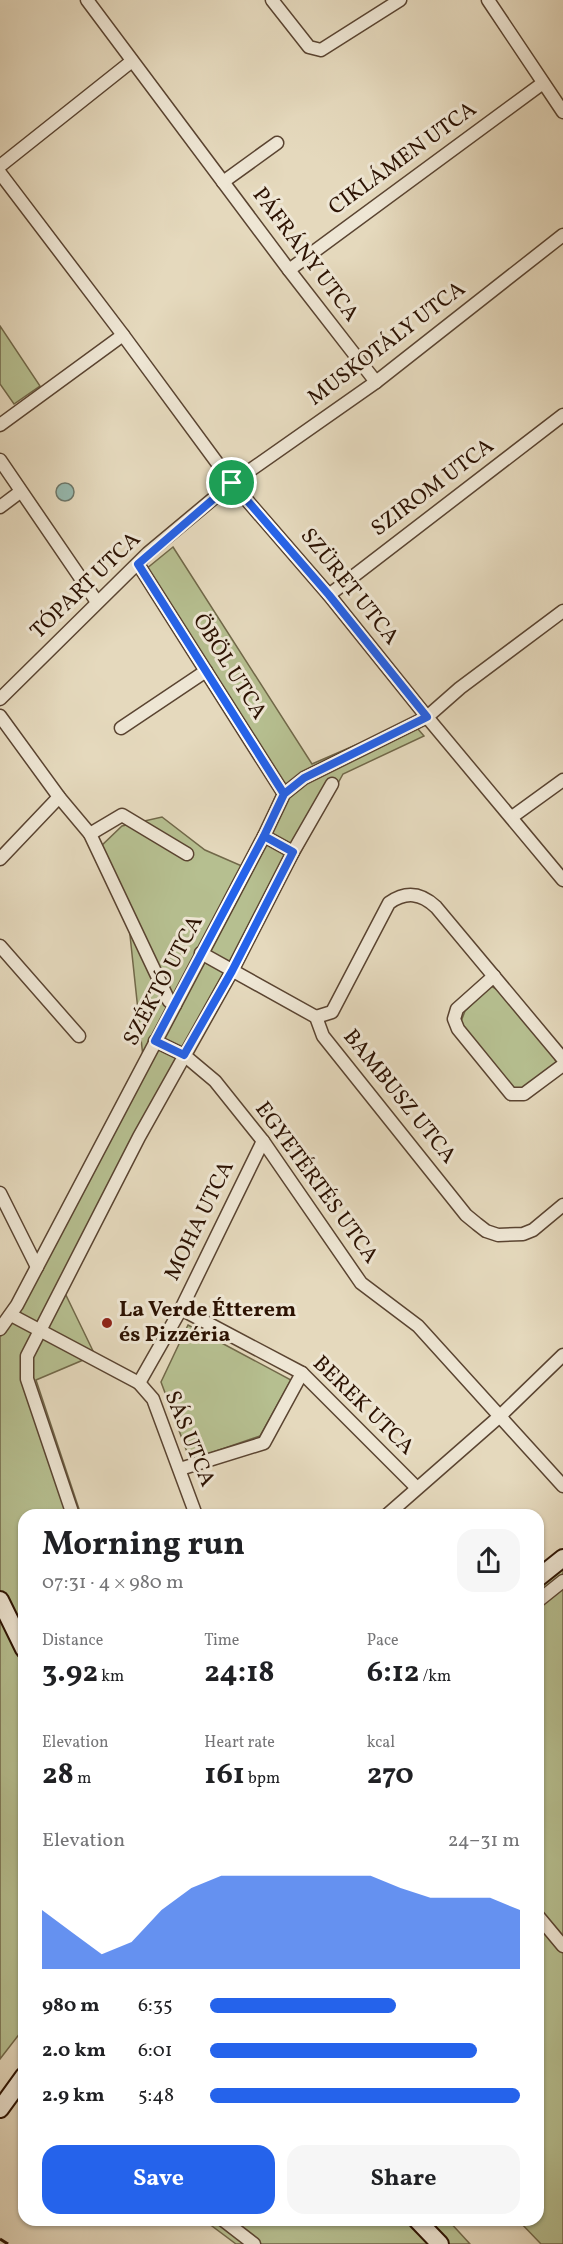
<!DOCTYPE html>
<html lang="en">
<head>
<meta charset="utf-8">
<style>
	body { margin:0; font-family:Vollkorn,serif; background:#f6f6f6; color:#202124; height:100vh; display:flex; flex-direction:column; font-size:22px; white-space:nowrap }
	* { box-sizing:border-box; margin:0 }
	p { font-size:20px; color:#757577 }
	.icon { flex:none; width:33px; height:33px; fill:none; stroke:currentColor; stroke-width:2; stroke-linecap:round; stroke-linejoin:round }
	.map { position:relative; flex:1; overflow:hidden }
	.sheet { position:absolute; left:18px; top:1509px; width:526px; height:717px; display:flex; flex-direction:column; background:#fff; border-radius:18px; box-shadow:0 2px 4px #0004 }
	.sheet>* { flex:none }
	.pin { position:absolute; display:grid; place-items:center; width:51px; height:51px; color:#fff; margin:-26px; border:3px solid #fff; border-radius:50%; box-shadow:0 2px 6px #0007 }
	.round { display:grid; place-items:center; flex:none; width:63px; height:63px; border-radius:18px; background:#f6f6f6 }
	.overview { display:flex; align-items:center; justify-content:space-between; height:102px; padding:0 24px }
	h1 { font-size:33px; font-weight:700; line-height:45px }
	.figures { display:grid; grid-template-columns:repeat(3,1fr); gap:9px; height:102px; padding:6px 24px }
	.figures div { display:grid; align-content:center }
	.figures b { font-size:30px; font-weight:700 }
	.figures small { font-size:16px; font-weight:400 }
	.figures p { font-size:16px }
	.chart { height:168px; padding:12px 24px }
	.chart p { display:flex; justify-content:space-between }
	.chart svg { width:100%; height:108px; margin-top:6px; fill:#2563eb; opacity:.7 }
	.primary-button { display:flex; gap:12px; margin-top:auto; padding:12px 24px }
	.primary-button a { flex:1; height:69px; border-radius:18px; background:#2563eb; color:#fff; font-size:24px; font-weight:700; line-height:69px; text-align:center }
	.primary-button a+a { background:#f6f6f6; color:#202124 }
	ul { padding:0 24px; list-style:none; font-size:20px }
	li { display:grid; grid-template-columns:96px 72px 1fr; align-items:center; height:45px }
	li i { height:15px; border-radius:8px; background:#2563eb }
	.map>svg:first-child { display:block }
	.green { fill:#b6bf90; stroke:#716849; stroke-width:1.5 }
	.water { fill:#96bab0; stroke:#6c776a; stroke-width:1.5 }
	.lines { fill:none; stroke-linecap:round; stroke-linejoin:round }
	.street-casing { stroke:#5a4431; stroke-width:15 }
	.secondary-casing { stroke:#2c1202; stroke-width:20 }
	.street { stroke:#eee6d4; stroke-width:12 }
	.secondary { stroke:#eee6d4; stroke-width:16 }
	.rail { stroke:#2c1202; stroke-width:3; stroke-dasharray:10 10; stroke-linecap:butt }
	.route-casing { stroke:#fff; stroke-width:12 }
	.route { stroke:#2563eb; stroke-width:8 }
	.poi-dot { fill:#8f2418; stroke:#eee6d4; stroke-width:2 }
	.labels { text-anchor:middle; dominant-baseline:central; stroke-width:6; stroke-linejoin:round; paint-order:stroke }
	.street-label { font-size:22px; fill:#2c1202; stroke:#eee6d4 }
	.poi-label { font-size:22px; font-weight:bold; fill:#2c1202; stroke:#eee6d4; text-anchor:start }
</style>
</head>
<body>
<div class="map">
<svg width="563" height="2244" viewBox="0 0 563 2244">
	<rect width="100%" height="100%" fill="#e5d9bd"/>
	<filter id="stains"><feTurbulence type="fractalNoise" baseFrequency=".00333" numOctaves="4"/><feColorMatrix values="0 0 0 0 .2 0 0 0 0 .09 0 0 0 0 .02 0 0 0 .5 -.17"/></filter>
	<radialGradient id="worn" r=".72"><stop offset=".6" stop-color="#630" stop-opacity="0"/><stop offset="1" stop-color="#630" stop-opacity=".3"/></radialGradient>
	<g class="green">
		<path d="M0 326 40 386 14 404 0 384Z"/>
		<path d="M173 547 312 764 411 721 424 736 343 774 63 1289 95 1355 36 1380 81 1515H24V2028L0 2059V1323L7 1316 143 1057 129 926 97 850 122 826 162 817 205 850 244 867 277 793 140 574Z"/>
		<path d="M491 986 498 990 552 1053 557 1064 525 1090 513 1089 460 1024 465 1011Z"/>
		<path d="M188 1325 291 1380 260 1436 190 1460 161 1382Z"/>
		<path d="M563 1567V2244H541L518 2220H538L539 1587Z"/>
		<path d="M204 2220H448L470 2244H236Z"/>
	</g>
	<circle class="water" cx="65" cy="492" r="9"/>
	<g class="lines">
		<g class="street-casing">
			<g id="street">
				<path d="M87 0 289 270 376 382"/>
				<path d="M272 0 309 47 321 50 400 0"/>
				<path d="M488 0 563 112"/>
				<path d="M0 166 132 61"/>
				<path d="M0 173 123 335 232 483 329 595 427 717 563 880"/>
				<path d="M223 182 277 143"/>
				<path d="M289 270 543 83"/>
				<path d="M0 425 123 335"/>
				<path d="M0 460 97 602"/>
				<path d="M0 507 20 492"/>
				<path d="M138 564 284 794"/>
				<path d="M329 595 563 415"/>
				<path d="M0 699 148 553 232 483 376 382 563 235"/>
				<path d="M0 716 59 797 90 834 169 1001 175 1005"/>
				<path d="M121 728 206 671"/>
				<path d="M512 817 563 780"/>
				<path d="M90 834 122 815 187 854"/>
				<path d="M264 836 293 852"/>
				<path d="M0 859 59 797"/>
				<path d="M0 946 79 1036"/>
				<path d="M201 953 316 1017 323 1036 466 1215 477 1224 486 1231 498 1235 523 1234 533 1230 563 1205"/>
				<path d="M494 976 457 1009 454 1019 458 1029 511 1094H524L563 1065"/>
				<path d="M316 1017 332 1012 389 903C406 891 421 893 436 907L563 1059"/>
				<path d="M155 1041 184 1055 215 1081 263 1141 361 1283 418 1326 563 1486"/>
				<path d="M0 1193 37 1267"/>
				<path d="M181 1309 302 1373 417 1488"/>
				<path d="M11 1315 139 1383 153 1399 196 1515"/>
				<path d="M0 1329 17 1305 264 836 284 794 304 778 427 717 460 688 563 611"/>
				<path d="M139 1383 181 1309 263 1141"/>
				<path d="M180 1469 264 1443 302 1373"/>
				<path d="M73 1515 27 1379V1356L139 1137 232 971 293 852 332 784"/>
				<path d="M387 1515 500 1416 563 1355"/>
				<path d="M538 1601 563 1581"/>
				<path d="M538 1916 563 1946"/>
				<path d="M223 2220 254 2244"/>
			</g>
		</g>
		<g class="secondary-casing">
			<g id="secondary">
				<path d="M538 1578 563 1558"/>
				<path d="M0 1600 24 1649"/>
				<path d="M0 2109 24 2076"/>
				<path d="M417 2220 440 2244"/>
			</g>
		</g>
		<use href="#street" class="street"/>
		<use href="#secondary" class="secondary"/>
		<path class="rail" d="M0 2239 8 2244"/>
	</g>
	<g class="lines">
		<g class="route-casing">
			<path id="route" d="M232 483 138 564 284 794 264 836 293 852 232 971 184 1055 155 1041 264 836 284 794 304 778 427 717 329 595 232 483"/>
		</g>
		<use href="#route" class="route"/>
	</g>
	<circle class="poi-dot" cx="107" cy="1323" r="6"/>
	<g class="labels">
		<g class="street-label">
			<text transform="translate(403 159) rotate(-36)">CIKLÁMEN UTCA</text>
			<text transform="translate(305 255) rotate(53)">PÁFRÁNY UTCA</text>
			<text transform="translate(387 344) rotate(-37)">MUSKOTÁLY UTCA</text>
			<text transform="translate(433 488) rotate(-37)">SZIROM UTCA</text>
			<text transform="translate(86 586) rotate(-44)">TÓPART UTCA</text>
			<text transform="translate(349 587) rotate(51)">SZÜRET UTCA</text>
			<text transform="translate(229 667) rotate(58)">ÖBÖL UTCA</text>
			<text transform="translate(164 981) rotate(-62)">SZÉKTÓ UTCA</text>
			<text transform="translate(399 1097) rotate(51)">BAMBUSZ UTCA</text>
			<text transform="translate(316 1183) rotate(54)">EGYETÉRTÉS UTCA</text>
			<text transform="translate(200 1221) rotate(-64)">MOHA UTCA</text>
			<text transform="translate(363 1406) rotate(44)">BEREK UTCA</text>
			<text transform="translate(189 1439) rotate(68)">SÁS UTCA</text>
		</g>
		<g class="poi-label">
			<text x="119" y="1310">La Verde Étterem<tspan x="119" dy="25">és Pizzéria</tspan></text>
		</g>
	</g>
	<rect width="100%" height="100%" filter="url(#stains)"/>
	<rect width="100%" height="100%" fill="url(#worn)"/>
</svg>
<div class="pin" style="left:232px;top:483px;background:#1e9e55"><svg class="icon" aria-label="arrive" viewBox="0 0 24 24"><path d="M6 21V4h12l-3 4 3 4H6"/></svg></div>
<section class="sheet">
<div class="overview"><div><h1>Morning run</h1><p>07:31 · 4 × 980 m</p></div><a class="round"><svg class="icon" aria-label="share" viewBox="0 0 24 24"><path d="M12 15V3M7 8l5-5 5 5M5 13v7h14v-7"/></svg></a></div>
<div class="figures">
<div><p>Distance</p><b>3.92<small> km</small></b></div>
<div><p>Time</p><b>24:18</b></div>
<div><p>Pace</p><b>6:12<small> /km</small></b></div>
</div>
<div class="figures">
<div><p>Elevation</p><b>28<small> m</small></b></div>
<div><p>Heart rate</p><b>161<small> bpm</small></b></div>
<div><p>kcal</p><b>270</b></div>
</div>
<div class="chart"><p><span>Elevation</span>24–31 m</p>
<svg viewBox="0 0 160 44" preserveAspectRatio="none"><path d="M0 44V20L10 29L20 38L30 33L40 20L50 11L60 6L70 6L80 6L90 6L100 6L110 6L120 11L130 15L140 15L150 15L160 20V44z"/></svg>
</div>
<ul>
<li><b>980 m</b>6:35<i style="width:60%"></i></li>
<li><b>2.0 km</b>6:01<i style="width:86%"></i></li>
<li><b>2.9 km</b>5:48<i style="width:100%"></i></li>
</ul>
<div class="primary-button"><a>Save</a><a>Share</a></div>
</section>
</div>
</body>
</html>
